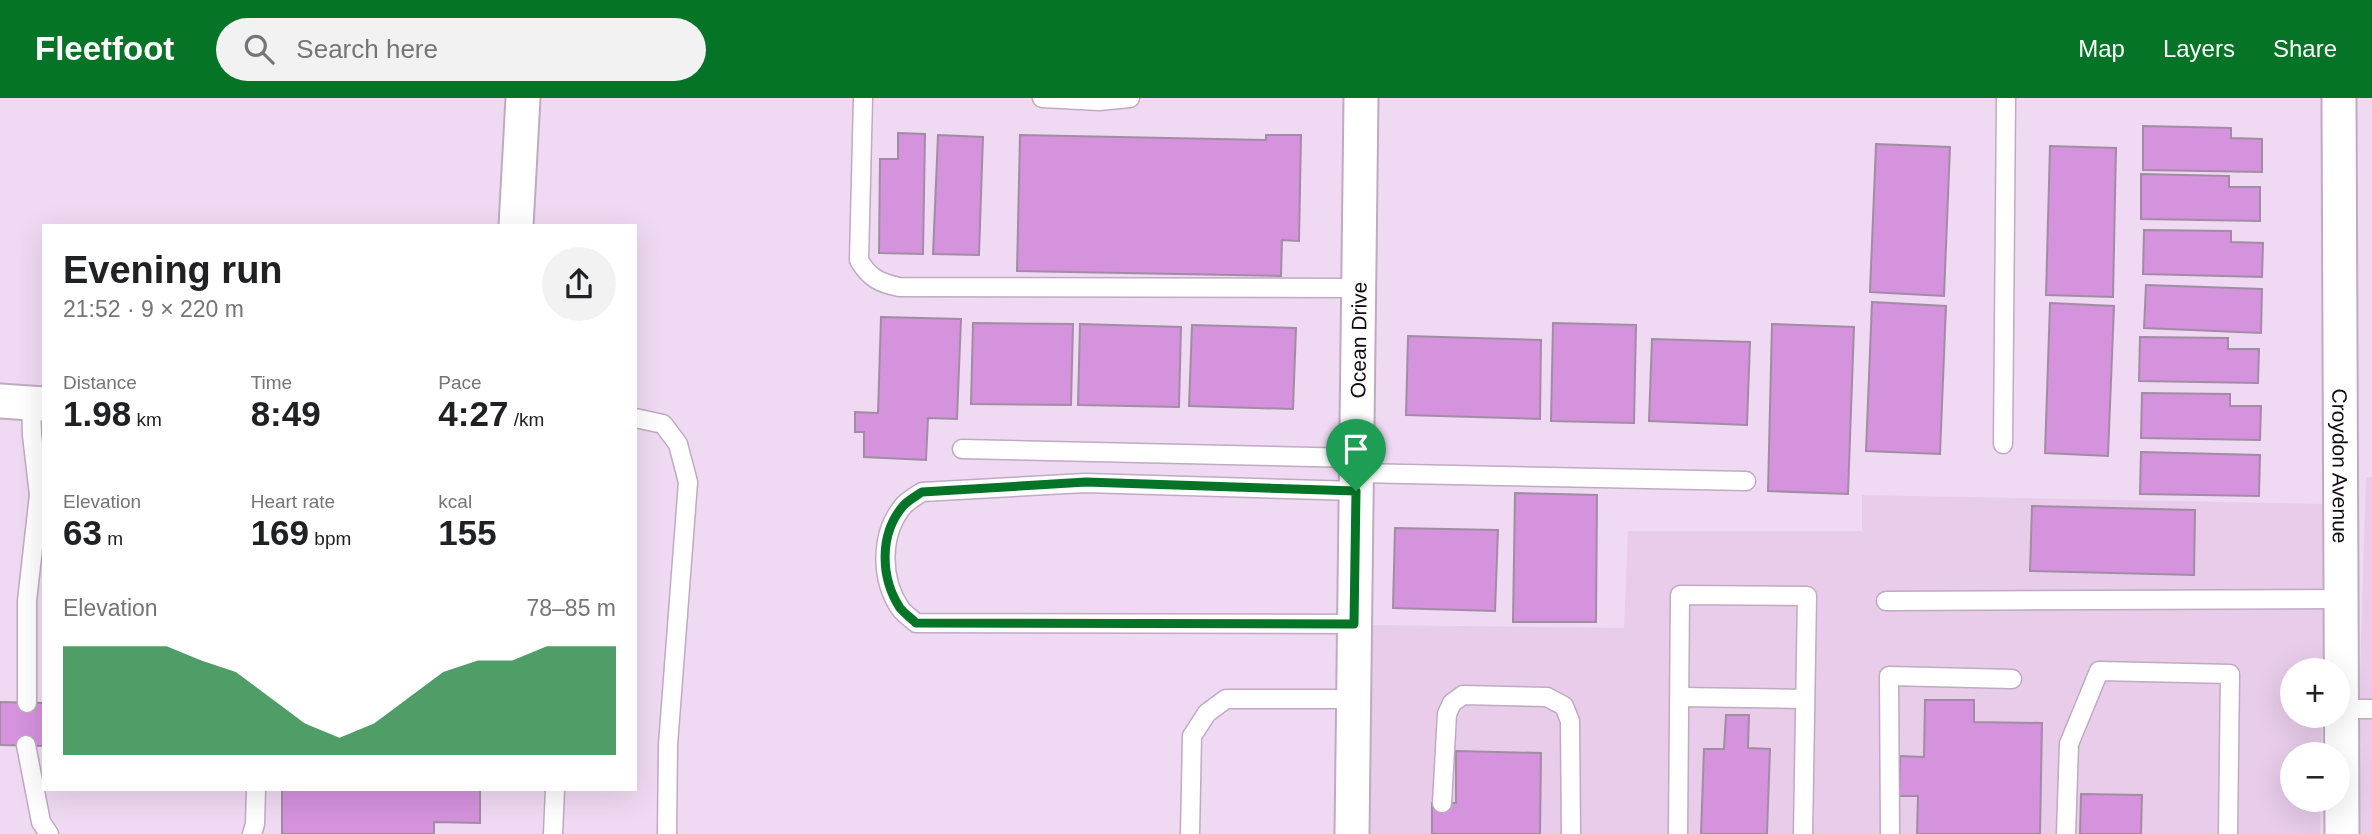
<!DOCTYPE html>
<html lang="en">
<head>
<meta charset="utf-8">
<style>
	body { margin:0; font-family:Helvetica,sans-serif; background:#f2f2f2; color:#202124; height:100vh; display:flex; flex-direction:column; font-size:26px; white-space:nowrap }
	* { box-sizing:border-box; margin:0 }
	p { font-size:23px; color:#757577 }
	.icon { flex:none; width:38px; height:38px; fill:none; stroke:currentColor; stroke-width:2; stroke-linecap:round; stroke-linejoin:round }
	.map { position:relative; flex:1; overflow:hidden }
	.drawer { position:absolute; left:42px; top:126px; width:595px; height:567px; display:flex; flex-direction:column; background:#fff; border-radius:0px; box-shadow:0 7px 28px #0002 }
	.drawer>* { flex:none }
	.controls { position:absolute; left:2280px; top:560px; display:grid; gap:14px }
	.controls a { display:grid; place-items:center; width:70px; height:70px; border-radius:50%; background:#fff; box-shadow:0 7px 28px #0002; font-size:35px }
	.pin { position:absolute; display:grid; place-items:center; width:60px; height:60px; color:#fff; margin:-72px -30px; border-radius:50% 50% 50% 0; rotate:-45deg; box-shadow:0 0 7px #0007 }
	.pin .icon { rotate:45deg }
	.round { display:grid; place-items:center; flex:none; width:74px; height:74px; border-radius:37px; background:#f2f2f2 }
	.summary { display:flex; align-items:center; justify-content:space-between; height:119px; padding:0 21px }
	h1 { font-size:38px; font-weight:800; line-height:52px }
	.metrics { display:grid; grid-template-columns:repeat(3,1fr); gap:10px; height:119px; padding:7px 21px }
	.metrics div { display:grid; align-content:center }
	.metrics b { font-size:35px; font-weight:800 }
	.metrics small { font-size:19px; font-weight:400 }
	.metrics p { font-size:19px }
	.chart { height:196px; padding:14px 21px }
	.chart p { display:flex; justify-content:space-between }
	.chart svg { width:100%; height:126px; margin-top:7px; fill:#067427; opacity:.7 }
	header { display:flex; align-items:center; gap:42px; box-sizing:border-box; height:98px; padding:0 35px; background:#067427; color:#fff }
	header strong { font-size:33px }
	nav { display:flex; gap:38px; margin-inline-start:auto; font-size:24px }
	.search { width:490px; height:63px; background:#f2f2f2; display:flex; align-items:center; gap:18px; box-sizing:border-box; padding:0 24px; border-radius:38px; color:#757577; font-size:26px }
	.map>svg:first-child { display:block }
	.built { fill:#e8ccea }
	.building { fill:#d592dd; stroke:#a18da3; stroke-width:2 }
	.lines { fill:none; stroke-linecap:round; stroke-linejoin:round }
	.lane-casing { stroke:#bfaac2; stroke-width:21 }
	.street-casing { stroke:#bfaac2; stroke-width:37 }
	.lane { stroke:#fff; stroke-width:18 }
	.street { stroke:#fff; stroke-width:33 }
	.route-casing { stroke:#fff; stroke-width:14 }
	.route { stroke:#067427; stroke-width:9 }
	.labels { text-anchor:middle; dominant-baseline:central; stroke-width:7; stroke-linejoin:round; paint-order:stroke }
	.street-label { font-size:21px; fill:#110a12; stroke:#f0daf3 }
</style>
</head>
<body>
<header>
<strong>Fleetfoot</strong>
<div class="search"><svg class="icon" aria-label="search" viewBox="0 0 24 24"><circle cx="10" cy="10" r="6"/><path d="M15 15l6 6"/></svg>Search here</div>
<nav><a>Map</a><a>Layers</a><a>Share</a></nav>
</header>
<div class="map">
<svg width="2372" height="736" viewBox="0 0 2372 736">
	<rect width="100%" height="100%" fill="#f0daf3"/>
	<g class="built">
		<path d="M2366 379H2372V736H2355Z"/>
		<path d="M1862 397 2326 406 2323 572H2292V618H2322V656H2292V702H2321L2320 736H1368L1370 527 1624 530 1628 433H1862Z"/>
	</g>
	<g class="building">
		<path d="M2143 28 2231 30V40L2262 41V74L2143 72Z"/>
		<path d="M898 35 925 36 923 156 879 155 880 61H898Z"/>
		<path d="M938 37 983 39 979 157 933 156Z"/>
		<path d="M1020 37 1266 42V37H1301L1299 143 1282 142 1281 178 1017 173Z"/>
		<path d="M1876 46 1950 49 1944 198 1870 194Z"/>
		<path d="M2050 48 2116 50 2113 199 2046 197Z"/>
		<path d="M2141 76 2229 78V89H2260V123L2141 121Z"/>
		<path d="M2144 132 2231 133V144L2263 145 2262 179 2143 176Z"/>
		<path d="M2146 187 2262 191 2261 235 2144 230Z"/>
		<path d="M1872 204 1946 208 1940 356 1866 353Z"/>
		<path d="M2050 205 2114 208 2108 358 2045 355Z"/>
		<path d="M881 219 961 221 957 321 928 320 926 362 864 359V334H855V314L878 315Z"/>
		<path d="M973 225 1073 226 1071 307 971 306Z"/>
		<path d="M1553 225 1636 227 1634 325 1551 323Z"/>
		<path d="M1080 226 1181 229 1179 309 1078 307Z"/>
		<path d="M1772 226 1854 229 1848 396 1768 393Z"/>
		<path d="M1192 227 1296 230 1293 311 1189 308Z"/>
		<path d="M1408 238 1541 242 1540 321 1406 317Z"/>
		<path d="M2140 239 2228 240V251H2259L2258 285 2139 283Z"/>
		<path d="M1652 241 1750 244 1747 327 1649 323Z"/>
		<path d="M2142 295 2230 296V308H2261L2260 342 2141 340Z"/>
		<path d="M2141 354 2260 357 2259 398 2140 396Z"/>
		<path d="M1515 395 1597 397 1596 524H1513Z"/>
		<path d="M2032 408 2195 412 2194 477 2030 473Z"/>
		<path d="M1395 430 1498 432 1495 513 1393 510Z"/>
		<path d="M1925 602H1974V624L2042 625 2040 736H1917L1918 698H1899L1900 658 1924 659Z"/>
		<path d="M0 604 44 605V648L0 647Z"/>
		<path d="M1726 617H1749L1748 650 1770 651 1767 736H1701L1704 651H1724Z"/>
		<path d="M1456 653 1541 655 1540 736H1432V705H1456Z"/>
		<path d="M282 691H480V725L434 724V736H282Z"/>
		<path d="M2081 696 2142 697 2141 736H2080Z"/>
	</g>
	<g class="lines">
		<g class="lane-casing">
			<g id="lane">
				<path d="M863 0 859 162C869 180 880 185 899 189L1358 190"/>
				<path d="M1042 0 1099 3 1130 0"/>
				<path d="M31 305 32 337 39 397"/>
				<path d="M635 320 663 326 678 346 688 384 668 647 667 736"/>
				<path d="M2003 346 2006 0"/>
				<path d="M962 351 1356 360"/>
				<path d="M1356 375 1746 383"/>
				<path d="M1886 503 2341 501"/>
				<path d="M1354 526 916 525C911 520 904 516 900 510 880 480 880 435 904 407 909 402 916 398 922 394L1085 385 1356 393"/>
				<path d="M1680 599 1805 601"/>
				<path d="M27 605V503L39 397 44 392"/>
				<path d="M2341 611H2372"/>
				<path d="M26 647 41 724 49 736"/>
				<path d="M1442 705 1447 616 1452 605 1463 597 1547 599 1564 608 1570 623 1571 736"/>
				<path d="M252 736 255 726 256 691"/>
				<path d="M553 736 555 691"/>
				<path d="M1190 736 1192 638 1207 615 1226 601H1353"/>
				<path d="M1678 736 1680 497 1807 498 1803 736"/>
				<path d="M1890 736 1889 578 2012 581"/>
				<path d="M2066 736 2069 646 2099 573 2230 576 2228 736"/>
			</g>
		</g>
		<g class="street-casing">
			<g id="street">
				<path id="s1" d="M2339 0 2342 736"/>
				<path d="M516 128 523 0"/>
				<path d="M0 303 44 306"/>
				<path id="s2" d="M1352 736 1361 0"/>
			</g>
		</g>
		<use href="#lane" class="lane"/>
		<use href="#street" class="street"/>
	</g>
	<g class="lines">
		<g class="route-casing">
			<path id="route" d="M1086 384 1356 393 1354 526 916 525C911 520 904 515 900 510 880 479 879 435 904 407 909 402 916 398 922 394Z"/>
		</g>
		<use href="#route" class="route"/>
	</g>
	<g class="labels">
		<g class="street-label">
			<text stroke="none"><textPath href="#s2" startOffset="494">Ocean Drive</textPath></text>
			<text stroke="none"><textPath href="#s1" startOffset="368">Croydon Avenue</textPath></text>
		</g>
	</g>
</svg>
<div class="controls">
<a>+</a>
<a>−</a>
</div>
<div class="pin" style="left:1356px;top:393px;background:#1e9e55"><svg class="icon" aria-label="arrive" viewBox="0 0 24 24"><path d="M6 21V4h12l-3 4 3 4H6"/></svg></div>
<section class="drawer">
<div class="summary"><div><h1>Evening run</h1><p>21:52 · 9 × 220 m</p></div><a class="round"><svg class="icon" aria-label="share" viewBox="0 0 24 24"><path d="M12 15V3M7 8l5-5 5 5M5 13v7h14v-7"/></svg></a></div>
<div class="metrics">
<div><p>Distance</p><b>1.98<small> km</small></b></div>
<div><p>Time</p><b>8:49</b></div>
<div><p>Pace</p><b>4:27<small> /km</small></b></div>
</div>
<div class="metrics">
<div><p>Elevation</p><b>63<small> m</small></b></div>
<div><p>Heart rate</p><b>169<small> bpm</small></b></div>
<div><p>kcal</p><b>155</b></div>
</div>
<div class="chart"><p><span>Elevation</span>78–85 m</p>
<svg viewBox="0 0 160 44" preserveAspectRatio="none"><path d="M0 44V6L10 6L20 6L30 6L40 11L50 15L60 24L70 33L80 38L90 33L100 24L110 15L120 11L130 11L140 6L150 6L160 6V44z"/></svg>
</div>
</section>
</div>
</body>
</html>
